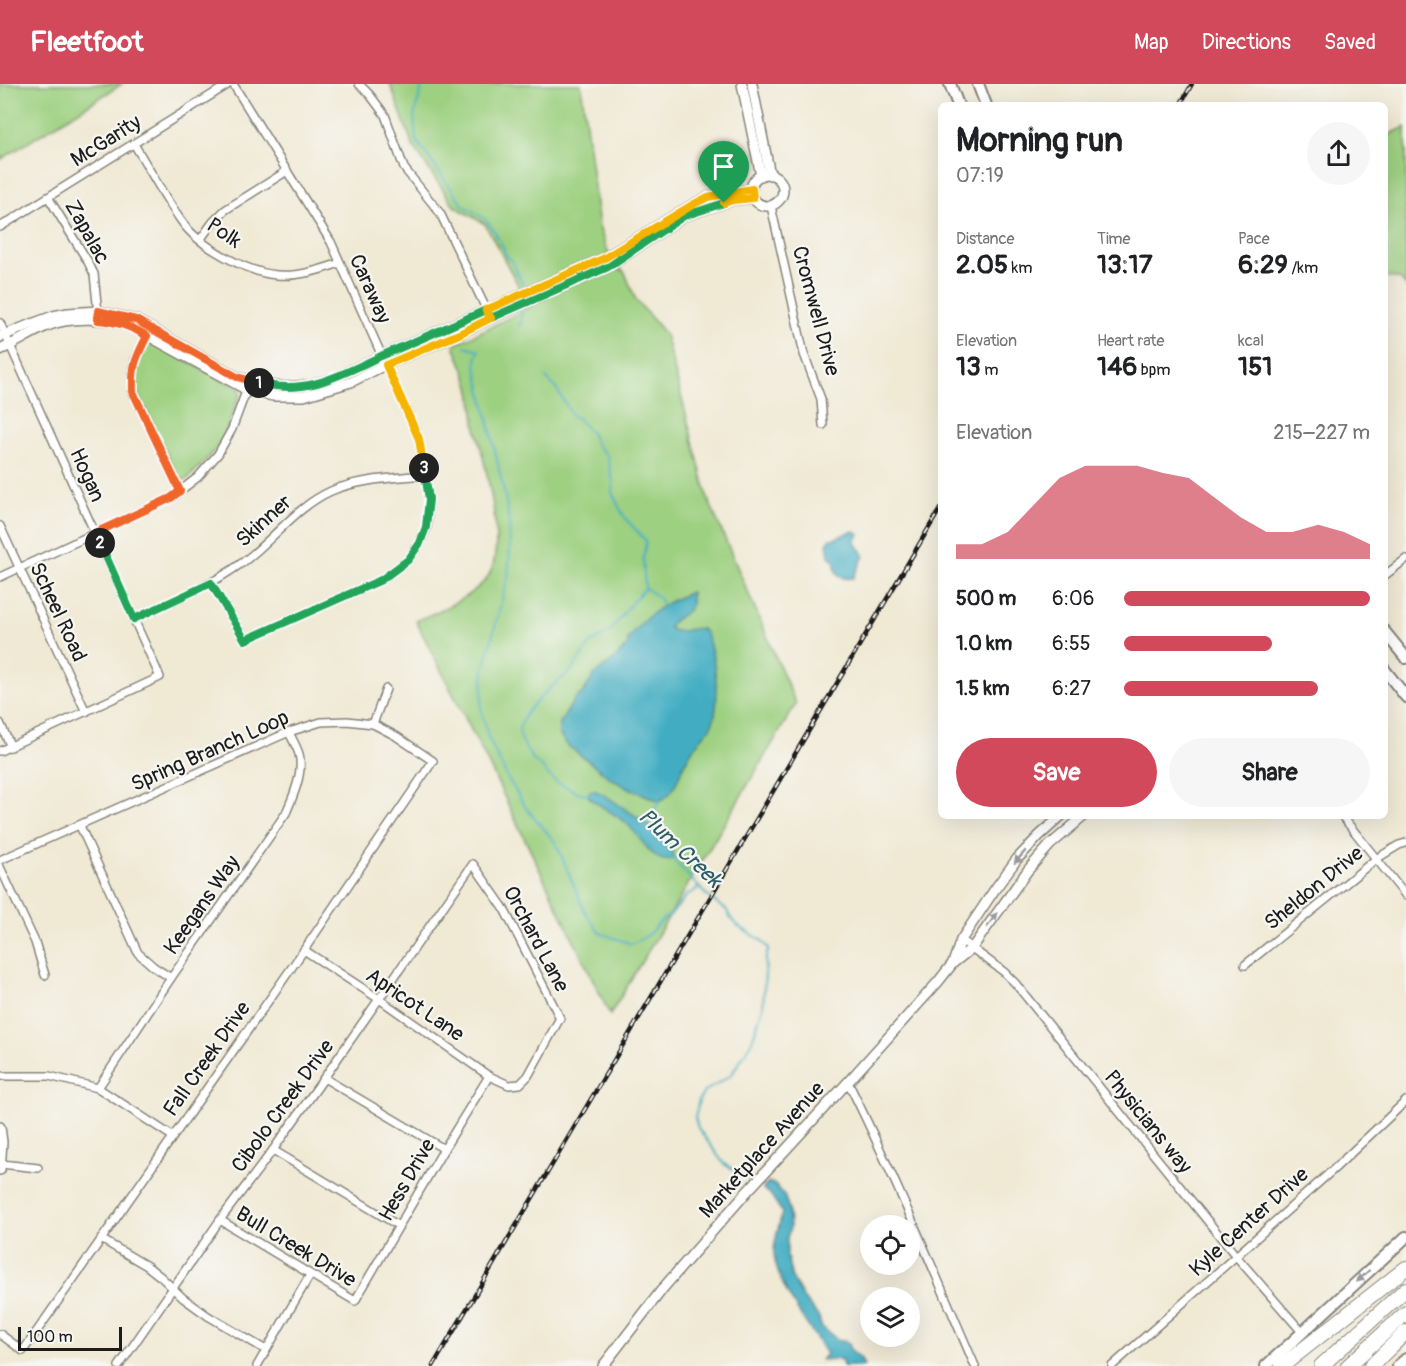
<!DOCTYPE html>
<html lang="en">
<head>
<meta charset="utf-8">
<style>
	body { margin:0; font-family:Pangolin,sans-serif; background:#f6f6f6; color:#202124; height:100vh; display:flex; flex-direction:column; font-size:22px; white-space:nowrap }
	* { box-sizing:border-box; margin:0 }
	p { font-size:20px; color:#757577 }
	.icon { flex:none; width:33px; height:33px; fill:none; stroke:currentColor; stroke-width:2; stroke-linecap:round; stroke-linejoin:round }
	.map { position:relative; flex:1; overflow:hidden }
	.sheet { position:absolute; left:938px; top:18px; width:450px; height:717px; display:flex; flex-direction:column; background:#fff; border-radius:9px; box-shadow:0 6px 24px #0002 }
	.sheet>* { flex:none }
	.fabs { position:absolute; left:860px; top:1131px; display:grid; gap:12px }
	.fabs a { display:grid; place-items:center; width:60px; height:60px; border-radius:50%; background:#fff; box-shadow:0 6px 24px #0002; font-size:30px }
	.scale { position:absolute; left:18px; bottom:15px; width:104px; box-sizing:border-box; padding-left:6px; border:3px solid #1c1c1c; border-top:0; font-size:16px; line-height:21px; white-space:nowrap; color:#1c1c1c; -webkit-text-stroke:4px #f6f6f2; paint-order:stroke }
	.pin { position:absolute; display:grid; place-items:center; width:51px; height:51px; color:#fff; margin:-62px -26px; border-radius:50% 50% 50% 0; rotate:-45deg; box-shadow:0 0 6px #0007 }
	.pin .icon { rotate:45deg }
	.km { position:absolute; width:30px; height:30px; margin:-15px; border-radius:50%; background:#222; color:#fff; font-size:16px; line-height:30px; text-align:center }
	.round { display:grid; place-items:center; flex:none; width:63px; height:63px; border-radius:32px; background:#f6f6f6 }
	.headline { display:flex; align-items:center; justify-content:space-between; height:102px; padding:0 18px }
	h1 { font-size:33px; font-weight:700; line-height:45px }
	.figures { display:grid; grid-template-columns:repeat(3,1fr); gap:9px; height:102px; padding:6px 18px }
	.figures div { display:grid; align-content:center }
	.figures b { font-size:26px; font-weight:700 }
	.figures small { font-size:16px; font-weight:400 }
	.figures p { font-size:16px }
	.chart { height:168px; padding:12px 18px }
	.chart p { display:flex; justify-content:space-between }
	.chart svg { width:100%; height:108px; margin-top:6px; fill:#d1495b; opacity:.7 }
	.cta { display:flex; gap:12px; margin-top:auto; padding:12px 18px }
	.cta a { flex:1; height:69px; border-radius:36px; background:#d1495b; color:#fff; font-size:24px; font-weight:700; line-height:69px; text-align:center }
	.cta a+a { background:#f6f6f6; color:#202124 }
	ul { padding:0 18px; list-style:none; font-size:20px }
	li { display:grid; grid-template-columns:96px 72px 1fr; align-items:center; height:45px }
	li i { height:15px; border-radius:8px; background:#d1495b }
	header { display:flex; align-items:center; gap:36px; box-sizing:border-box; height:84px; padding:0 30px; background:#d1495b; color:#fff }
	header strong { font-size:28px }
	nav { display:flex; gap:33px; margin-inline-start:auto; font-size:21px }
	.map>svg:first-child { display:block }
	.green { fill:#9dd080; stroke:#5c764e; stroke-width:1.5 }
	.water { fill:#43adc2; stroke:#30646f; stroke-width:1.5 }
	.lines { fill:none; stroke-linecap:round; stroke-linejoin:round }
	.stream { stroke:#43adc2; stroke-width:2 }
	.minor-casing { stroke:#868278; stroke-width:10 }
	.tertiary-casing { stroke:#868278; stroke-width:12 }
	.secondary-casing { stroke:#868278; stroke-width:14 }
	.primary-casing { stroke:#868278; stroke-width:14 }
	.motorway-casing { stroke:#868278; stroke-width:16 }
	.minor { stroke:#fff; stroke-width:7 }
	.tertiary { stroke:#fff; stroke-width:9 }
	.secondary { stroke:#fff; stroke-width:10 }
	.primary { stroke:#fff; stroke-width:10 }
	.motorway { stroke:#fff; stroke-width:14 }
	.rail-casing { stroke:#1c1c1c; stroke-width:4.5 }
	.rail { stroke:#f6f6f2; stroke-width:2; stroke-dasharray:7; stroke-linecap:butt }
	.oneway { fill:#999 }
	.split-1-casing { stroke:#fff; stroke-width:12 }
	.split-2-casing { stroke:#fff; stroke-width:12 }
	.split-3-casing { stroke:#fff; stroke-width:12 }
	.split-4-casing { stroke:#fff; stroke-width:12 }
	.split-1 { stroke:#22a559; stroke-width:8 }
	.split-2 { stroke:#f0652b; stroke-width:8 }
	.split-3 { stroke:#22a559; stroke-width:8 }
	.split-4 { stroke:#f5b400; stroke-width:8 }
	.labels { text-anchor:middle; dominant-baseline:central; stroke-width:4.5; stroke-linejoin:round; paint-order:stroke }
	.street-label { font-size:21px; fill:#1c1c1c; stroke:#f6f6f2 }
	.water-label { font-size:22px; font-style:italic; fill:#2e5d67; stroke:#f6f6f2 }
</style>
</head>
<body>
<header>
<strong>Fleetfoot</strong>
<nav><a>Map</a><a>Directions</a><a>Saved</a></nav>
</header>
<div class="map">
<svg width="1406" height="1282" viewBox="0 0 1406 1282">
	<rect width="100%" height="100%" fill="#f6f6f2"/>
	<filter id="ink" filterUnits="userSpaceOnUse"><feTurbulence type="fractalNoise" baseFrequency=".0167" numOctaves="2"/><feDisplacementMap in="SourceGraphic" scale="12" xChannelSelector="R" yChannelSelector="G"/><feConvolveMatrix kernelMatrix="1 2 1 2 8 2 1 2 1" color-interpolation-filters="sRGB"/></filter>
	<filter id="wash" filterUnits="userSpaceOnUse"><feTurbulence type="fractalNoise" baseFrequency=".008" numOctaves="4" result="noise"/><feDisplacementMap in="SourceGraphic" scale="24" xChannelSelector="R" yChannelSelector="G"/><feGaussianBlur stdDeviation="1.35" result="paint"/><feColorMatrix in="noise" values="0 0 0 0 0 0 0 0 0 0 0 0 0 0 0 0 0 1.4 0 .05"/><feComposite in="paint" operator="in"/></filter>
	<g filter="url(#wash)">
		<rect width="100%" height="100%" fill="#f0e9d4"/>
		<g class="green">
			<path d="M0 0H122L0 76Z"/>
			<path d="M390 0H581L599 143 606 163 617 186 621 185 625 189 636 216 665 250 708 415 796 620 610 931 488 679 416 537C438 527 471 514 486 495 510 467 484 379 476 344 474 331 473 317 470 303 466 289 459 275 454 261L530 223 485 140 454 122 413 62Z"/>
			<path d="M1406 43V202L1400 195 1384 192 1385 52Z"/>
			<path d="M151 258 240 305 241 308C235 324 229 341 221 357 212 372 198 384 186 396L179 395 137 308C134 290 137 271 151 258Z"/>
		</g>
		<g class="water">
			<path d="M855 447 859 450 855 459 862 467 864 472 853 494C841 496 834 491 835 478L829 472 827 460 830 455C840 454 846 448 855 447Z"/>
			<path d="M691 508C691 512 692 519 690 523 686 532 673 533 669 543 679 556 699 535 706 550 715 570 722 622 711 642 708 648 701 653 697 660 693 664 690 670 687 675 678 689 677 710 659 717L624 702 612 695 567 661 559 650 560 639 576 613 582 610 595 590 615 575 629 559 627 556C647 530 662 520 691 508Z"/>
			<path d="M593 706 603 710 643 737 672 765 674 774C656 786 638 749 627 740 616 730 602 724 591 715L588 712 590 707Z"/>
			<path d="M768 1098 776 1101 784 1111 789 1125 790 1144 787 1154V1172L792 1194 804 1215 819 1233 821 1242 839 1257H844L850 1261 849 1264 861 1275 864 1282H843L841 1275 821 1276 826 1270C809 1241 777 1204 774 1170 773 1158 780 1141 782 1128L770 1110 763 1105Z"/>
		</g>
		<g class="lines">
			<g class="stream">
				<path d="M418 0 422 2 414 32 416 56 459 116 463 121 485 135 493 145 503 163 505 170 512 177 524 203"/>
				<path d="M520 242 522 227"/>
				<path d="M465 262 479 266 476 276V282L505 412 509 438 510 462 508 493 484 585 481 624 488 653 507 693 526 724 556 759 585 828 600 849 632 860 648 851 663 835 670 832 687 811 699 804"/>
				<path d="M546 294 556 304 572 332 578 335 591 349 597 362 607 371 613 398 612 408 619 423 625 434 646 457 643 476 645 504 633 517 610 548 591 559 571 587 552 602 531 623 524 633 519 644 520 652 526 665 534 677 542 683 545 688 556 698 577 708 590 711"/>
				<path d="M645 504 658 513 663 521"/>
				<path d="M647 741 659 717"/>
				<path d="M672 774C690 792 704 813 727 826 731 842 749 848 761 856 764 859 766 862 769 864L766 873 763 923 751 960 731 991 704 1008 699 1016 695 1034 698 1044 724 1080 753 1096"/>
			</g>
		</g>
	</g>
	<g filter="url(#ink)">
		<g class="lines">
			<g class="minor-casing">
				<g id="minor">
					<path d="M359 0 370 11 385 31 404 84 440 129 488 229"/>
					<path d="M134 60C150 86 164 113 182 138 199 162 248 189 277 191 298 193 320 186 340 179"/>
					<path d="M48 113 87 176 94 190 98 229"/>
					<path d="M771 122 804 270 821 315 823 341"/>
					<path d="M0 143 229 0"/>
					<path d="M200 156 213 138 225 126 287 87"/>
					<path d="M0 239 160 593 0 667"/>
					<path d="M149 249 135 276 133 290V308L180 407"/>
					<path d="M0 442 86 628"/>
					<path d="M1384 492 1406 475"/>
					<path d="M0 493 171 414 198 393 218 370 232 345 248 302"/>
					<path d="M211 499 245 556 381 496 408 476 420 459 427 443 429 415 419 355 331 158 233 0"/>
					<path d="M134 535C169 518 207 504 239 481 271 459 295 423 331 407 358 395 396 394 425 391"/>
					<path d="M0 639 11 663"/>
					<path d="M373 640 386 605"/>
					<path d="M1342 732 1406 812"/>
					<path d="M80 742 138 869 154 883 171 894"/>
					<path d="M0 776 289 648 321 638 347 637 373 640 396 652 433 677 304 866 23 1267 0 1250"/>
					<path d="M0 783 35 858 45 891"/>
					<path d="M961 856 1004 888 1015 899 1236 1172 1302 1248"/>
					<path d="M1245 881 1376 775 1399 761 1406 759"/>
					<path d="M0 992H49L98 1004 172 1052"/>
					<path d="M324 994 444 1065"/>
					<path d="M848 998C894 1091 934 1187 975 1282"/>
					<path d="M98 1004 171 894 286 729C293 713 304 688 299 670 297 663 292 655 289 648"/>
					<path d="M273 1066 399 1142"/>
					<path d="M1 1080 38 1084"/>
					<path d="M220 1136 355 1217 444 1065 489 992"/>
					<path d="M101 1155 147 1182 161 1193 183 1214 208 1232 266 1266"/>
					<path d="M119 1282 220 1136 273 1066 324 994 473 780 503 823 560 934 528 992 520 1000 509 1001 489 992 379 915 304 866"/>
					<path d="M257 1282 310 1191"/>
					<path d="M1112 1282 1334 1085 1406 1017"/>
				</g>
			</g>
			<g class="tertiary-casing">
				<g id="tertiary">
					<path d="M742 0 761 92"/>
					<path d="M752 0 770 91"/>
					<circle cx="767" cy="106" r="16"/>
					<path d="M0 253 29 241 53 232 68 229 98 227 136 236 237 293 264 301 286 303 311 301 335 294 382 272 603 175 694 120 708 113 752 105"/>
					<path d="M0 266C16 259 31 249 47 242 73 232 106 234 132 243L247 306 273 312H304L351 298 385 281 459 250 491 234 608 183 684 132 733 116 753 114"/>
					<path d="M953 879 961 856 995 805 1017 775 1039 752 1061 732"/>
					<path d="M0 1043 2 1058 0 1086"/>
					<path d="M603 1282 664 1203 744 1111 848 998 938 898 953 879 972 864 1028 786 1050 761 1084 732"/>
				</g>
			</g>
			<g class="secondary-casing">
				<g id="secondary">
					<path d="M1266 1282 1406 1153"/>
					<path d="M1398 1282 1406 1275"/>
				</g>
			</g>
			<g class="primary-casing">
				<g id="primary">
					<path d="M950 0 958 21"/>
					<path d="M978 0 986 21"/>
					<path d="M1384 547 1406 574"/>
					<path d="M1384 585 1406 613"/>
				</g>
			</g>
			<g class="motorway-casing">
				<g id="motorway">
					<path d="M1282 1282 1406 1184"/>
					<path d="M1321 1282 1406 1205"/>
					<path d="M1348 1282 1406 1229"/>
					<path d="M1371 1282 1406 1248"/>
				</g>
			</g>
			<use href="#minor" class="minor"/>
			<use href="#tertiary" class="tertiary"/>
			<use href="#secondary" class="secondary"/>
			<use href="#primary" class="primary"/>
			<use href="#motorway" class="motorway"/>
			<g class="rail-casing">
				<g id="rail">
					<path d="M1180 21 1192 0"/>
					<path d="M433 1282 940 425"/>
				</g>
			</g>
			<use href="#rail" class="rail"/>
		</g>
		<defs><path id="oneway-solid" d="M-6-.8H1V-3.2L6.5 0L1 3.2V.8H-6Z" transform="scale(1.5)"/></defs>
		<g class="oneway">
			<use href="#oneway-solid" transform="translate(1020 773) rotate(131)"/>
			<use href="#oneway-solid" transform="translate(992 836) rotate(-55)"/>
			<use href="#oneway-solid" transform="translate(1363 1192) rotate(137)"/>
		</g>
	</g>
	<g class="lines" filter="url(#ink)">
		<g class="split-1-casing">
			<path id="split-1" d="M259 299C305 312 341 291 381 272 416 257 451 242 486 226L491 234 608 183 684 132 724 119"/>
		</g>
		<g class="split-2-casing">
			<path id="split-2" d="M100 459 95 449 171 414 180 407 133 308C132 281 135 276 147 252 130 242 118 238 98 236V227L136 236 237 293 259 299"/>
		</g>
		<g class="split-3-casing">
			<path id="split-3" d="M100 459 134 535 211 499 245 556 381 496 408 476 420 459 426 443 429 415 424 384"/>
		</g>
		<g class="split-4-casing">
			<path id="split-4" d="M424 384 419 355 386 281 459 250 491 234 486 226 603 175 694 120 708 113 752 105 753 114 733 116 724 119"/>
		</g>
		<use href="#split-1" class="split-1"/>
		<use href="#split-2" class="split-2"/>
		<use href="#split-3" class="split-3"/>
		<use href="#split-4" class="split-4"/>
	</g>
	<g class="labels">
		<g class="street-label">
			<text transform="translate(106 57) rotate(-32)">McGarity</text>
			<text transform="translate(87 148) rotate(61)">Zapalac</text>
			<text transform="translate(224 149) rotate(34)">Polk</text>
			<text transform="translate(370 205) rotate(66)">Caraway</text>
			<text transform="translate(816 227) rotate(75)">Cromwell Drive</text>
			<text transform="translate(87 391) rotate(66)">Hogan</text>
			<text transform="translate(264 437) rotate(-42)">Skinner</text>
			<text transform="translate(58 528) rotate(65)">Scheel Road</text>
			<text transform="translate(210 667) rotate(-24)">Spring Branch Loop</text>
			<text transform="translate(1314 804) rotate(-39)">Sheldon Drive</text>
			<text transform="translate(202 821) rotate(-55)">Keegans Way</text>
			<text transform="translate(536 855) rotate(62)">Orchard Lane</text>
			<text transform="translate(415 921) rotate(34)">Apricot Lane</text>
			<text transform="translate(207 975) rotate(-55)">Fall Creek Drive</text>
			<text transform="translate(283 1022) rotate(-54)">Cibolo Creek Drive</text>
			<text transform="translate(1148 1038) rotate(51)">Physicians way</text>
			<text transform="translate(762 1066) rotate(-48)">Marketplace Avenue</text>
			<text transform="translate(407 1096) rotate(-60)">Hess Drive</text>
			<text transform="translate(1249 1138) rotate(-42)">Kyle Center Drive</text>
			<text transform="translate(296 1163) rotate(31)">Bull Creek Drive</text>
		</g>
		<g class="water-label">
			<text transform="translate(680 764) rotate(43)">Plum Creek</text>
		</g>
	</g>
</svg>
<div class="fabs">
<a><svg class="icon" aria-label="locate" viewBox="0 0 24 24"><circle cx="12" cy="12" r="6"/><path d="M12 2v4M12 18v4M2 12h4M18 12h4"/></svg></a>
<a><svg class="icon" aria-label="layers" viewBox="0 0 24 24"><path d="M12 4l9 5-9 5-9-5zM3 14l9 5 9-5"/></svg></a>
</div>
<div class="scale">100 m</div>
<div class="pin" style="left:724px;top:119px;background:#1e9e55"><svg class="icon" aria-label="arrive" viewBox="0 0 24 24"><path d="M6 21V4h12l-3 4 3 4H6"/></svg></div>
<b class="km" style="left:259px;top:299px">1</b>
<b class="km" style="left:100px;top:459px">2</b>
<b class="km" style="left:424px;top:384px">3</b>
<section class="sheet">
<div class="headline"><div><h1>Morning run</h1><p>07:19</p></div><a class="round"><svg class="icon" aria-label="share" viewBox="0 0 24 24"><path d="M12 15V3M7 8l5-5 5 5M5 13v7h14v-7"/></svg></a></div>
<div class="figures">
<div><p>Distance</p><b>2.05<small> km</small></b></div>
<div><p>Time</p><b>13:17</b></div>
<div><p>Pace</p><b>6:29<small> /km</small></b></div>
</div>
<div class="figures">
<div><p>Elevation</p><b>13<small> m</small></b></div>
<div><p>Heart rate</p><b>146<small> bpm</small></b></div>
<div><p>kcal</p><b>151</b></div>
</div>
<div class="chart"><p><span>Elevation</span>215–227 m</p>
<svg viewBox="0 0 160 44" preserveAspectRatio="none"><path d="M0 44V38L10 38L20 33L30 22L40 11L50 6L60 6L70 6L80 9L90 11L100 19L110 27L120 33L130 33L140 30L150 33L160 38V44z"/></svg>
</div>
<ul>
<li><b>500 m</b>6:06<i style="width:100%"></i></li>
<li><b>1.0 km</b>6:55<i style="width:60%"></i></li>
<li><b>1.5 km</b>6:27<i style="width:79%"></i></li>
</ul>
<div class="cta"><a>Save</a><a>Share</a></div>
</section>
</div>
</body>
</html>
